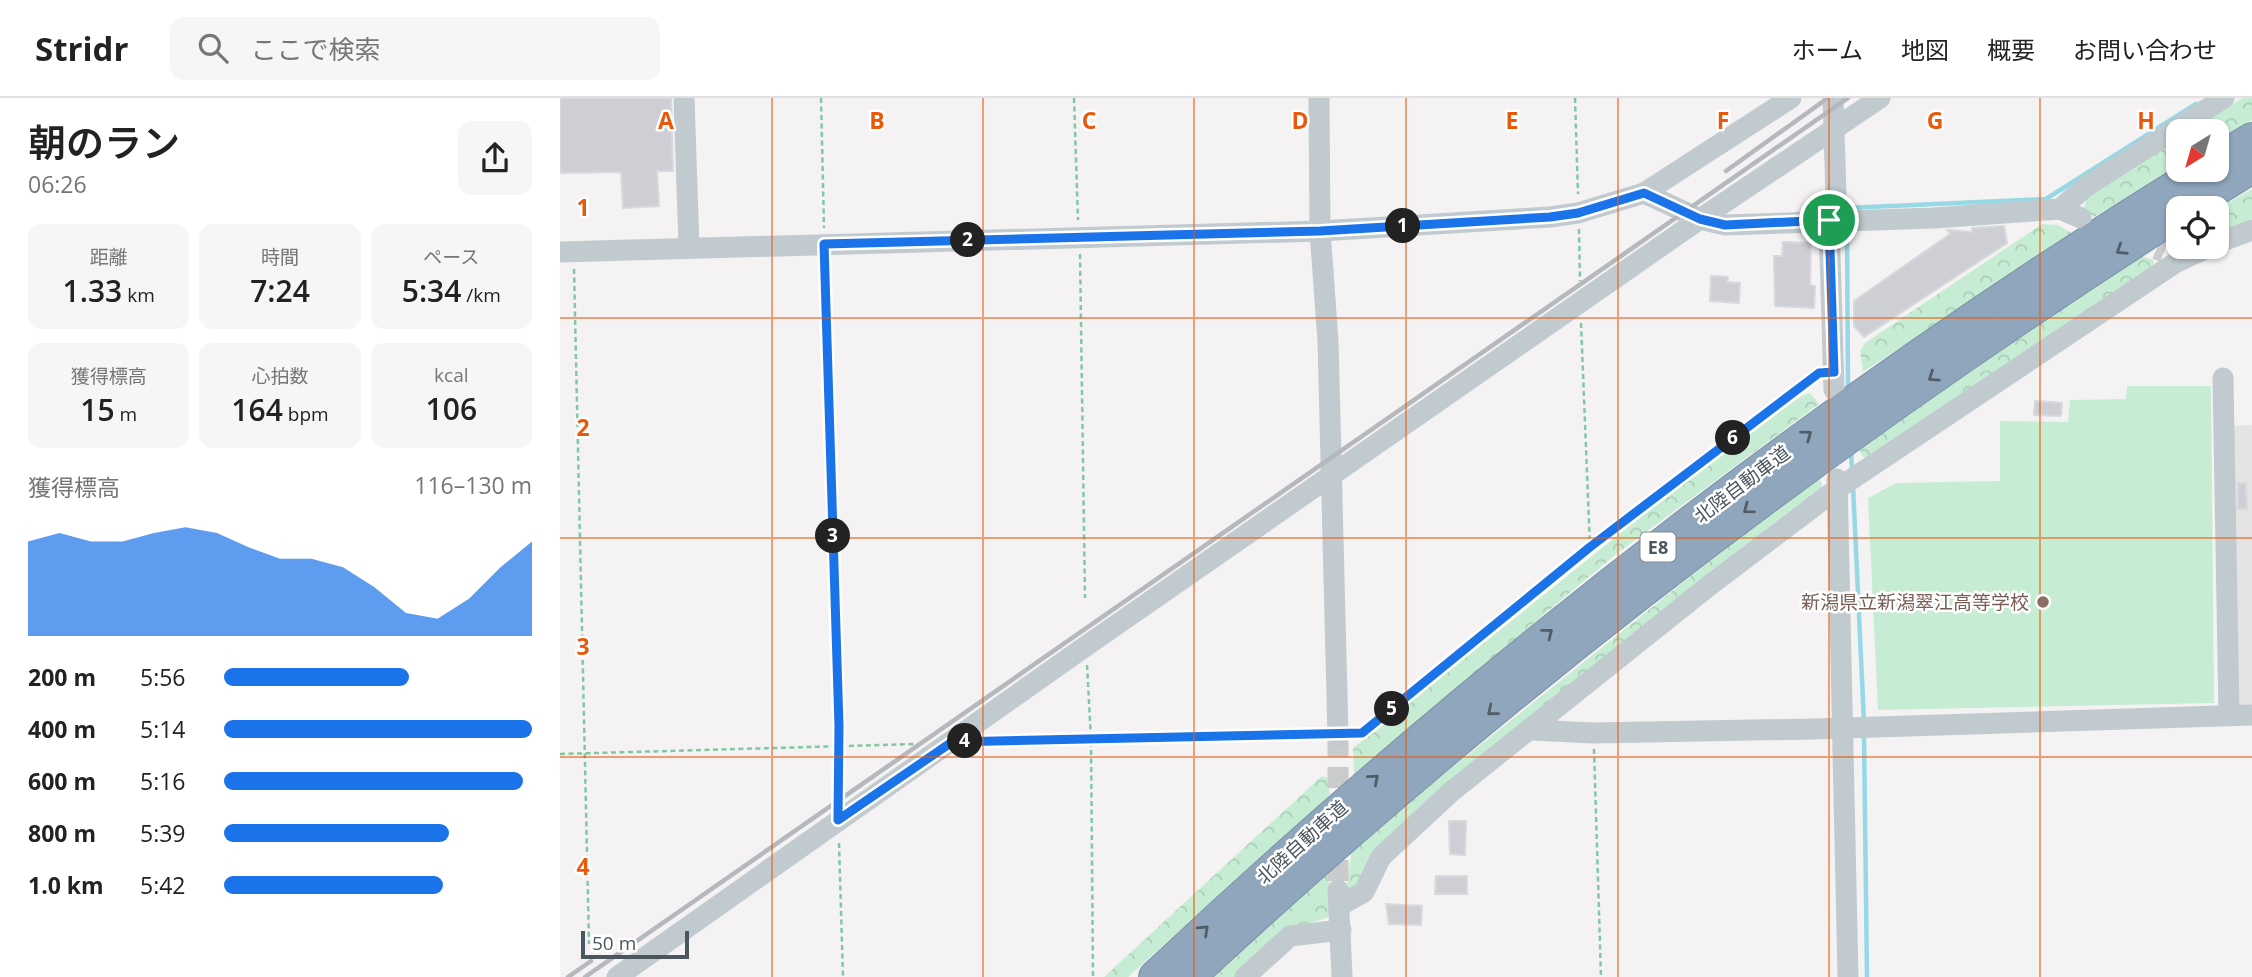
<!DOCTYPE html>
<html lang="ja">
<head>
<meta charset="utf-8">
<style>
	body { margin:0; font-family:"Open Sans","Noto Sans JP",sans-serif; background:#f6f6f6; color:#222; height:100vh; display:flex; flex-direction:column; font-size:26px; white-space:nowrap }
	* { box-sizing:border-box; margin:0 }
	p { font-size:23px; color:#767676 }
	.icon { flex:none; width:38px; height:38px; fill:none; stroke:currentColor; stroke-width:2; stroke-linecap:round; stroke-linejoin:round }
	.map { position:relative; flex:1; overflow:hidden }
	.drawer { display:flex; flex-direction:column; background:#fff; width:560px }
	.drawer>* { flex:none }
	.needle { width:46px; rotate:217deg }
	.controls { position:absolute; left:1606px; top:21px; display:grid; gap:14px }
	.controls a { display:grid; place-items:center; width:63px; height:63px; border-radius:14px; background:#fff; box-shadow:0 2px 5px #0004; font-size:35px }
	.scale { position:absolute; left:21px; bottom:18px; width:108px; box-sizing:border-box; padding-left:7px; border:4px solid #4b565e; border-top:0; font-size:19px; line-height:24px; white-space:nowrap; color:#4b565e; -webkit-text-stroke:5px #fff; paint-order:stroke }
	.pin { position:absolute; display:grid; place-items:center; width:60px; height:60px; color:#fff; margin:-30px; border:4px solid #fff; border-radius:50%; box-shadow:0 2px 7px #0007 }
	.km { position:absolute; width:35px; height:35px; margin:-18px; border-radius:50%; background:#222; color:#fff; font-size:19px; line-height:35px; text-align:center }
	.round { display:grid; place-items:center; flex:none; width:74px; height:74px; border-radius:14px; background:#f6f6f6 }
	.headline { display:flex; align-items:center; justify-content:space-between; height:119px; padding:0 28px }
	h1 { font-size:38px; font-weight:600; line-height:52px }
	.figures { display:grid; grid-template-columns:repeat(3,1fr); gap:10px; height:119px; padding:7px 28px }
	.figures div { display:grid; align-content:center; border-radius:14px; background:#f6f6f6; text-align:center }
	.figures b { font-size:30px; font-weight:600 }
	.figures small { font-size:19px; font-weight:400 }
	.figures p { font-size:19px }
	.chart { height:196px; padding:14px 28px }
	.chart p { display:flex; justify-content:space-between }
	.chart svg { width:100%; height:126px; margin-top:7px; fill:#1a73e8; opacity:.7 }
	ul { padding:0 28px; list-style:none; font-size:23px }
	li { display:grid; grid-template-columns:112px 84px 1fr; align-items:center; height:52px }
	li i { height:18px; border-radius:9px; background:#1a73e8 }
	header { display:flex; align-items:center; gap:42px; box-sizing:border-box; height:98px; padding:0 35px; background:#fff; border-bottom:2px solid #e0e0e0 }
	header strong { font-size:33px }
	nav { display:flex; gap:38px; margin-inline-start:auto; font-size:24px }
	.search { width:490px; height:63px; background:#f6f6f6; display:flex; align-items:center; gap:18px; box-sizing:border-box; padding:0 24px; border-radius:14px; color:#767676; font-size:26px }
	main { display:flex; flex:1; min-height:0 }
	.map>svg:first-child { display:block }
	.education { fill:#e5e3e4 }
	.forest { fill:url(#forest-crowns) }
	.garden { fill:#c6edd3 }
	.lines { fill:none; stroke-linecap:round; stroke-linejoin:round }
	.stream { stroke:#97d8e6; stroke-width:4.5 }
	.building { fill:#cdcfd4; stroke:#d7d9dd; stroke-width:2 }
	.minor-tunnel { stroke:#cacbcd; stroke-width:21; stroke-dasharray:21 10; stroke-linecap:butt }
	.highway-casing { stroke:#7a92a8; stroke-width:34 }
	.path { stroke:#80c8a2; stroke-width:2.5; stroke-dasharray:5 3.5; stroke-linecap:butt }
	.minor { stroke:#c1cacf; stroke-width:21 }
	.highway { stroke:#8fa6bc; stroke-width:32 }
	.rail { stroke:#b5b8bc; stroke-width:4.5 }
	.oneway { stroke:#525e67 }
	.route-casing { stroke:#fff; stroke-width:14 }
	.route { stroke:#1a73e8; stroke-width:9 }
	.grid { fill:none; stroke:#e8590c; stroke-width:2; stroke-opacity:0.55 }
	.education-dot { fill:#8d6e63; stroke:#fff; stroke-width:2.5 }
	.labels { text-anchor:middle; dominant-baseline:central; stroke-width:5; stroke-linejoin:round; paint-order:stroke }
	.shield { fill:#fff; stroke:#81898e; stroke-width:2 }
	.shield-label { font-size:18px; font-weight:bold; fill:#4b565e }
	.street-label { font-size:19px; fill:#4b565e; stroke:#fff }
	.education-label { font-size:19px; fill:#785e54; stroke:#fff; text-anchor:end }
	.grid-label { font-size:23px; text-anchor:middle; font-weight:bold; fill:#e8590c; stroke:#fff; stroke-width:5; stroke-linejoin:round; paint-order:stroke }
</style>
</head>
<body>
<header>
<strong>Stridr</strong>
<div class="search"><svg class="icon" aria-label="search" viewBox="0 0 24 24"><circle cx="10" cy="10" r="6"/><path d="M15 15l6 6"/></svg>ここで検索</div>
<nav><a>ホーム</a><a>地図</a><a>概要</a><a>お問い合わせ</a></nav>
</header>
<main>
<section class="drawer">
<div class="headline"><div><h1>朝のラン</h1><p>06:26</p></div><a class="round"><svg class="icon" aria-label="share" viewBox="0 0 24 24"><path d="M12 15V3M7 8l5-5 5 5M5 13v7h14v-7"/></svg></a></div>
<div class="figures">
<div><p>距離</p><b>1.33<small> km</small></b></div>
<div><p>時間</p><b>7:24</b></div>
<div><p>ペース</p><b>5:34<small> /km</small></b></div>
</div>
<div class="figures">
<div><p>獲得標高</p><b>15<small> m</small></b></div>
<div><p>心拍数</p><b>164<small> bpm</small></b></div>
<div><p>kcal</p><b>106</b></div>
</div>
<div class="chart"><p><span>獲得標高</span>116–130 m</p>
<svg viewBox="0 0 160 44" preserveAspectRatio="none"><path d="M0 44V11L10 8L20 11L30 11L40 8L50 6L60 8L70 13L80 17L90 17L100 20L110 27L120 36L130 38L140 31L150 20L160 11V44z"/></svg>
</div>
<ul>
<li><b>200 m</b>5:56<i style="width:60%"></i></li>
<li><b>400 m</b>5:14<i style="width:100%"></i></li>
<li><b>600 m</b>5:16<i style="width:97%"></i></li>
<li><b>800 m</b>5:39<i style="width:73%"></i></li>
<li><b>1.0 km</b>5:42<i style="width:71%"></i></li>
</ul>
</section>
<div class="map">
<svg width="1692" height="879" viewBox="0 0 1692 879">
	<defs>
		<pattern id="forest-crowns" width="20" height="18" patternUnits="userSpaceOnUse" patternTransform="scale(1.75)"><rect width="20" height="18" fill="#c6edd3"/><path d="M2 6a3 3 0 1 1 6 0M12 15a3 3 0 1 1 6 0" fill="none" stroke="#accdb8"/></pattern>
	</defs>
	<rect width="100%" height="100%" fill="#f4f2f2"/>
	<path class="education" d="M1692 327V611L1675 612 1672 328Z"/>
	<g class="forest">
		<path d="M1683 0H1692V22L1657 44V33H1626Z"/>
		<path d="M1619 38V67L1534 119 1524 111 1527 98Z"/>
		<path d="M1692 91V121L1657 136V111Z"/>
		<path d="M1482 126 1498 127 1513 136 1303 274 1300 253 1305 245Z"/>
		<path d="M1581 158 1594 162 1593 170 1309 362 1302 358 1298 347Z"/>
		<path d="M1250 295 1259 306 1055 457 794 676 793 650 1092 410 1241 298Z"/>
		<path d="M1257 377 1262 386V397L1147 485 803 783 786 793 792 750Z"/>
		<path d="M762 678 768 680 770 697 568 879H544Z"/>
		<path d="M769 774 770 819 750 825 679 879H654Z"/>
	</g>
	<path class="garden" d="M1567 288H1651L1654 605 1318 612 1308 400 1336 385 1440 383V323L1508 324 1510 302 1566 301Z"/>
	<g class="lines">
		<g class="stream">
			<path d="M1287 116V110L1486 101 1636 6"/>
			<path d="M1287 129 1288 291"/>
			<path d="M1291 353 1292 372"/>
			<path d="M1293 388 1304 624"/>
			<path d="M1304 636 1307 879"/>
		</g>
	</g>
	<g class="building">
		<path d="M0 0H111L113 73H97L99 108 63 110 61 74 0 75Z"/>
		<path d="M1444 128 1447 145 1304 239 1294 228V203L1390 136 1387 132 1412 134V130Z"/>
		<path d="M1223 144 1251 145 1250 187 1255 188 1254 210 1215 208 1214 158H1222Z"/>
		<path d="M1151 178 1168 179 1167 184 1180 185 1179 205 1150 203Z"/>
		<path d="M1475 303 1502 305 1501 318 1474 317Z"/>
		<path d="M1678 385H1686L1687 411H1678Z"/>
		<path d="M889 723H906L905 757 890 756Z"/>
		<path d="M876 778H907V796H875Z"/>
		<path d="M826 806 862 808 861 827 829 826Z"/>
	</g>
	<g class="lines">
		<g class="minor-tunnel">
			<path d="M1568 139 1604 154"/>
			<path d="M778 638V792"/>
		</g>
		<g class="highway-casing">
			<g id="highway">
				<path d="M1657 62 1692 41"/>
				<path d="M1626 110 1692 69"/>
				<path d="M595 879C916 577 1266 304 1642 72"/>
				<path d="M629 879C935 594 1267 340 1619 115"/>
			</g>
		</g>
		<g class="path">
			<path d="M261 0 264 130"/>
			<path d="M514 0 518 122"/>
			<path d="M1015 0 1018 96"/>
			<path d="M1019 131 1020 183"/>
			<path d="M520 156 525 500"/>
			<path d="M265 164 279 700"/>
			<path d="M14 171 29 846"/>
			<path d="M1021 225 1030 449"/>
			<path d="M527 567 531 641 533 879"/>
			<path d="M794 636 802 635 1030 449 1255 279"/>
			<path d="M423 643 759 638"/>
			<path d="M1034 651 1041 879"/>
			<path d="M0 656 357 646"/>
			<path d="M279 745 283 879"/>
		</g>
		<g class="minor">
			<path d="M124 0 129 149"/>
			<path d="M759 0 760 133 768 243 778 638"/>
			<path d="M1273 0 1276 98 1269 122 1274 292"/>
			<path d="M1084 95 1140 121 1165 127 1374 120 1500 111 1521 120"/>
			<path d="M1500 111 1524 90 1664 0"/>
			<path d="M1657 145 1692 132"/>
			<path d="M0 154 760 133 990 119 1018 115 1084 95 1231 0"/>
			<path d="M1663 280 1669 617"/>
			<path d="M1277 381 1288 879"/>
			<path d="M972 632 1033 635 1254 631 1692 617"/>
			<path d="M778 792 782 879"/>
			<path d="M779 808 804 794 821 759 891 694 1150 487 1277 391 1615 165 1649 149"/>
			<path d="M57 879 526 548 1140 121 1320 0"/>
			<path d="M685 879 730 838 781 832"/>
		</g>
		<use href="#highway" class="highway"/>
		<g class="rail">
			<path d="M1166 73 1268 0"/>
			<path d="M8 879 31 863"/>
			<path d="M25 879 1288 0"/>
		</g>
	</g>
	<defs><path id="oneway-chevron" d="M-2-3.5L2.5 0L-2 3.5" fill="none" stroke-width="1.6" stroke-linecap="round" stroke-linejoin="round" transform="scale(1.75)"/></defs>
	<g class="oneway">
		<use href="#oneway-chevron" transform="translate(1561 152) rotate(147)"/>
		<use href="#oneway-chevron" transform="translate(1373 279) rotate(146)"/>
		<use href="#oneway-chevron" transform="translate(1247 337) rotate(-36)"/>
		<use href="#oneway-chevron" transform="translate(1188 411) rotate(143)"/>
		<use href="#oneway-chevron" transform="translate(988 535) rotate(-38)"/>
		<use href="#oneway-chevron" transform="translate(932 613) rotate(141)"/>
		<use href="#oneway-chevron" transform="translate(814 681) rotate(-41)"/>
		<use href="#oneway-chevron" transform="translate(644 832) rotate(-43)"/>
	</g>
	<g class="lines">
		<g class="route-casing">
			<path id="route" d="M1084 95 1140 121 1165 127 1269 122 1274 274 1259 275 1030 449 802 635 392 644 278 722 279 628 264 146 760 133 990 119 1018 115Z"/>
		</g>
		<use href="#route" class="route"/>
	</g>
	<path class="grid" d="M212 0V879M423 0V879M634 0V879M846 0V879M1058 0V879M1269 0V879M1480 0V879M0 220H1692M0 440H1692M0 659H1692"/>
	<circle class="education-dot" cx="1483" cy="504" r="7"/>
	<g class="labels">
		<rect class="shield" x="1080.5" y="434.5" width="35" height="29" rx="5"/>
		<g class="shield-label">
			<text x="1098" y="449">E8</text>
		</g>
		<g class="street-label">
			<text transform="translate(1182 386) rotate(-37)">北陸自動車道</text>
			<text transform="translate(742 744) rotate(-42)">北陸自動車道</text>
		</g>
		<g class="education-label">
			<text x="1469" y="504">新潟県立新潟翠江高等学校</text>
		</g>
	</g>
	<g class="grid-label">
		<text x="106" y="31">A</text>
		<text x="317" y="31">B</text>
		<text x="529" y="31">C</text>
		<text x="740" y="31">D</text>
		<text x="952" y="31">E</text>
		<text x="1163" y="31">F</text>
		<text x="1375" y="31">G</text>
		<text x="1586" y="31">H</text>
		<text x="23" y="118">1</text>
		<text x="23" y="338">2</text>
		<text x="23" y="557">3</text>
		<text x="23" y="777">4</text>
	</g>
</svg>
<div class="controls">
<a><svg class="needle" viewBox="-14 -14 28 28"><path d="M0-13l5 13h-10z" fill="#e53935"/><path d="M0 13l5-13h-10z" fill="#767676"/></svg></a>
<a><svg class="icon" aria-label="locate" viewBox="0 0 24 24"><circle cx="12" cy="12" r="6"/><path d="M12 2v4M12 18v4M2 12h4M18 12h4"/></svg></a>
</div>
<div class="scale">50 m</div>
<div class="pin" style="left:1269px;top:122px;background:#1e9e55"><svg class="icon" aria-label="arrive" viewBox="0 0 24 24"><path d="M6 21V4h12l-3 4 3 4H6"/></svg></div>
<b class="km" style="left:843px;top:128px">1</b>
<b class="km" style="left:408px;top:142px">2</b>
<b class="km" style="left:273px;top:438px">3</b>
<b class="km" style="left:405px;top:643px">4</b>
<b class="km" style="left:832px;top:611px">5</b>
<b class="km" style="left:1173px;top:340px">6</b>
</div>
</main>
</body>
</html>
